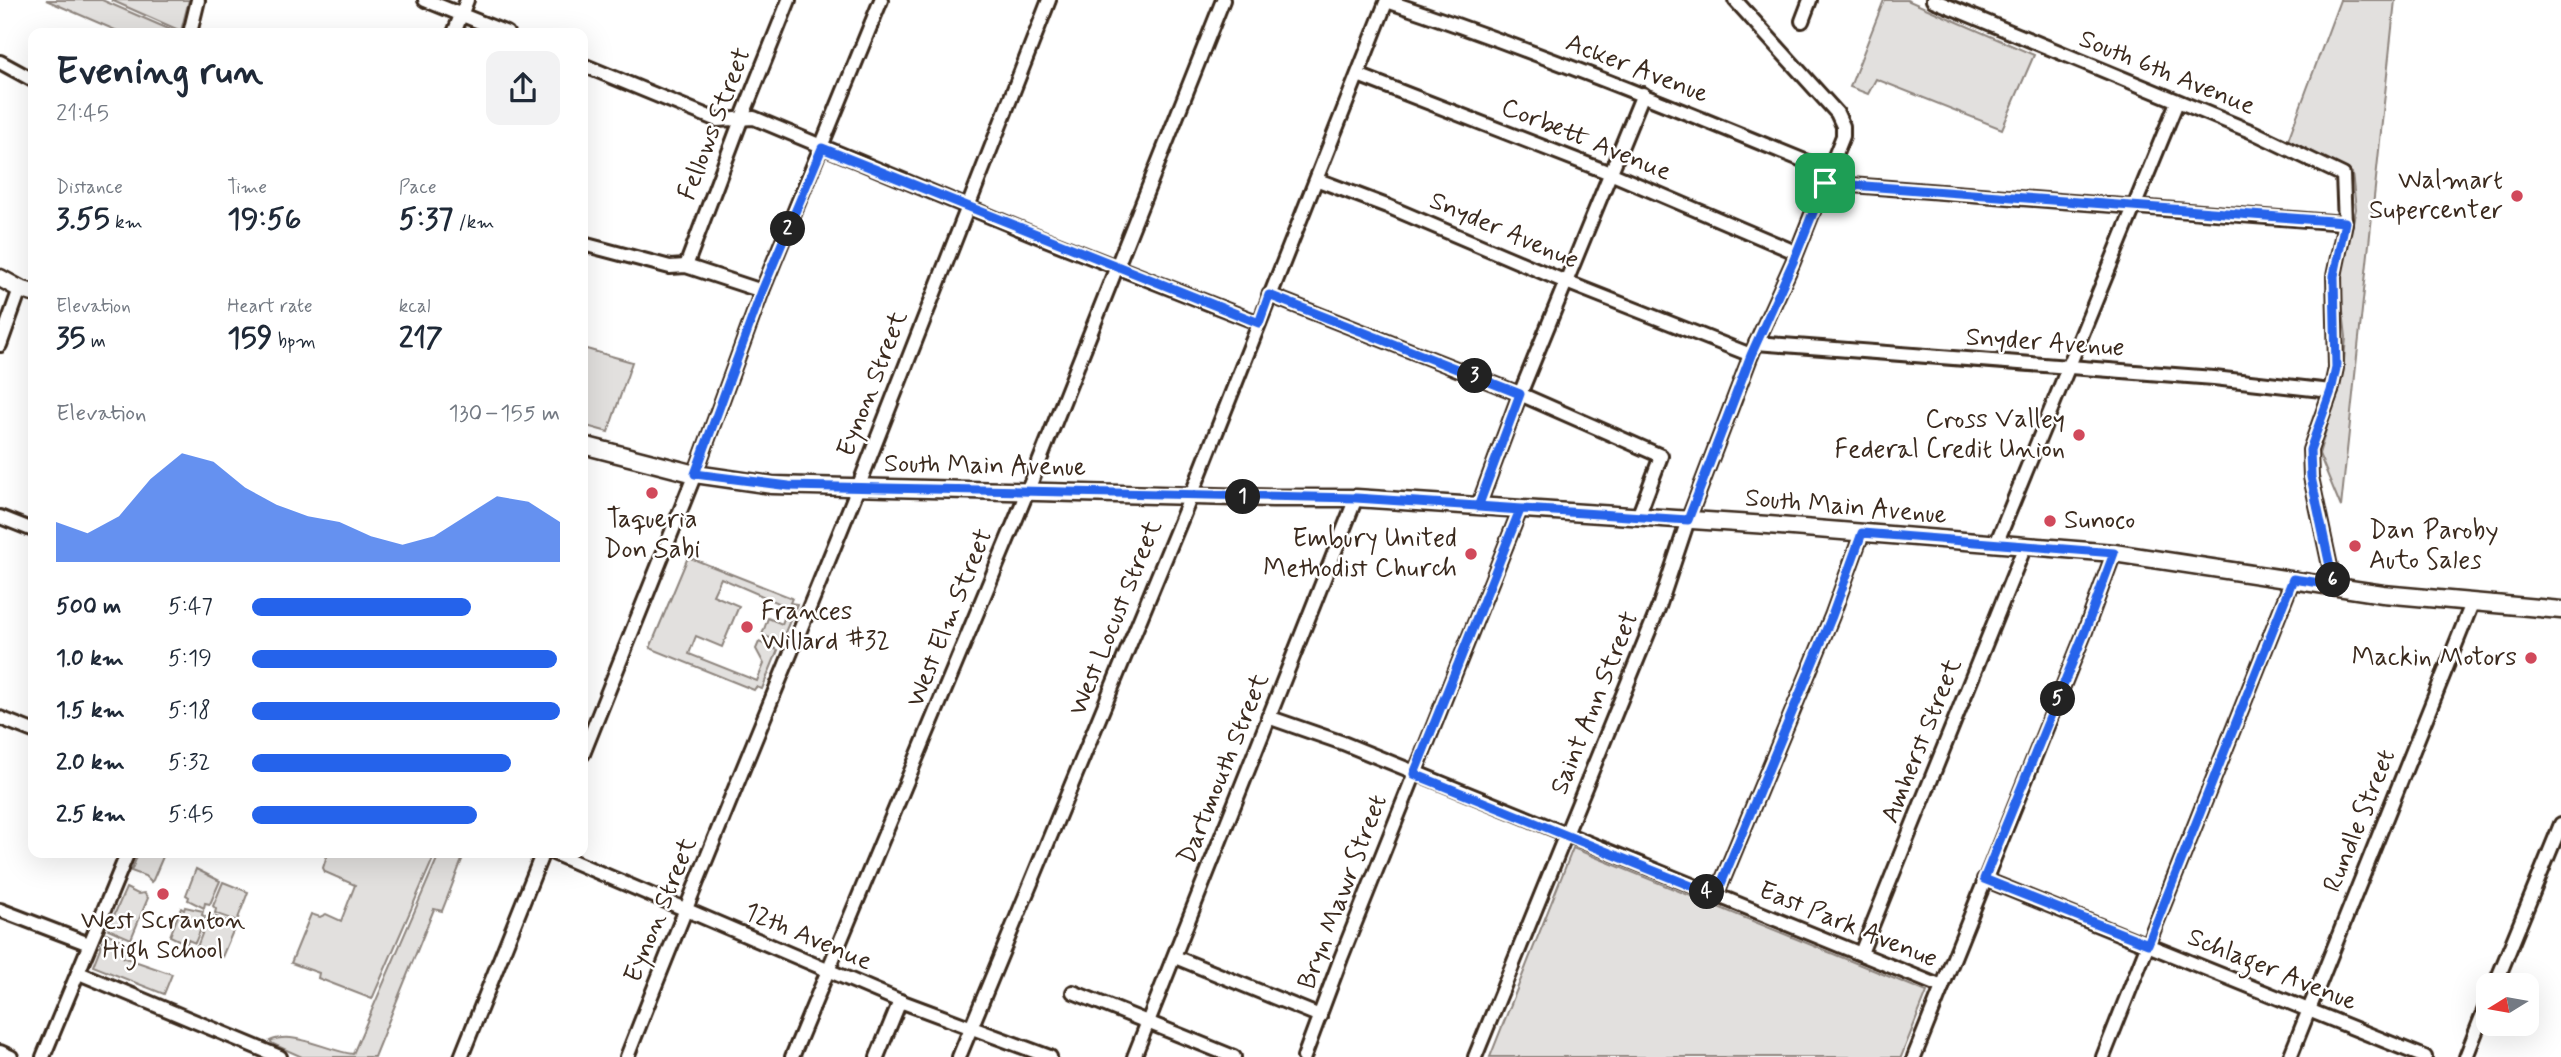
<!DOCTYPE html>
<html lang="en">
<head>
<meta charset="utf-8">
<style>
	body { margin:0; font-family:Mynerve,sans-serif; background:#f2f2f3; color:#1f2937; height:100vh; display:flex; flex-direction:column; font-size:26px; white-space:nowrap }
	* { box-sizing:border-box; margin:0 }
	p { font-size:23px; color:#747a83 }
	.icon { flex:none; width:38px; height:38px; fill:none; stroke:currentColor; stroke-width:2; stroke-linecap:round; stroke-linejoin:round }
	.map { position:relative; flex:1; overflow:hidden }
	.sheet { position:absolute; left:28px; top:28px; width:560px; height:830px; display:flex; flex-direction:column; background:#fff; border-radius:14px; box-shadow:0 7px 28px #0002 }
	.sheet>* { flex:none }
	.needle { width:46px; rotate:259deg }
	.fabs { position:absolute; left:2476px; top:973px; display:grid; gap:14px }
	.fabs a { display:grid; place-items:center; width:63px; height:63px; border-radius:14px; background:#fff; box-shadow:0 7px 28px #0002; font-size:35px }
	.pin { position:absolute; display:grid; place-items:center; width:60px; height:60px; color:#fff; margin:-30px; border-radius:14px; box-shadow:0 4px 10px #0006 }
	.km { position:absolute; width:35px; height:35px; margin:-18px; border-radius:50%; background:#222; color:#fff; font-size:19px; line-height:35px; text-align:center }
	.round { display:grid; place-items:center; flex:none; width:74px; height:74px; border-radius:14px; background:#f2f2f3 }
	.headline { display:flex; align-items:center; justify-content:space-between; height:119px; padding:0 28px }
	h1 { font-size:38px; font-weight:700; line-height:52px }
	.metrics { display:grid; grid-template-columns:repeat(3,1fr); gap:10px; height:119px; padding:7px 28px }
	.metrics div { display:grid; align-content:center }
	.metrics b { font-size:30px; font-weight:700 }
	.metrics small { font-size:19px; font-weight:400 }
	.metrics p { font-size:19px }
	.chart { height:196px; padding:14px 28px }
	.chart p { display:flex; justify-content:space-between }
	.chart svg { width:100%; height:126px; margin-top:7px; fill:#2563eb; opacity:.7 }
	ul { padding:0 28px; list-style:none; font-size:23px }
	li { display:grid; grid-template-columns:112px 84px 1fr; align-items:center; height:52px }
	li i { height:18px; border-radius:9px; background:#2563eb }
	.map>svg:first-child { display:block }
	.green { fill:#e2e0de; stroke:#8e857e; stroke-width:2 }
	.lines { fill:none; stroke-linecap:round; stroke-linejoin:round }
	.minor-casing { stroke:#3b2a1e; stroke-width:18 }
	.major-casing { stroke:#3b2a1e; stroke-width:21 }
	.minor { stroke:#fff; stroke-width:12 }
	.major { stroke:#fff; stroke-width:16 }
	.route-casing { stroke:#fff; stroke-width:14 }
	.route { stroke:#2563eb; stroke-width:9 }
	.poi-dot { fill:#d1495b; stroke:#fff; stroke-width:2.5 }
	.labels { text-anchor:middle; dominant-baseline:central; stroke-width:5; stroke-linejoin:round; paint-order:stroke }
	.street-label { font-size:26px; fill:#3b2a1e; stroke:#fff }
	.poi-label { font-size:26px; fill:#3b2a1e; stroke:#fff; text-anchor:end }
</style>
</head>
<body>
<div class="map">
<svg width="2561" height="1057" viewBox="0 0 2561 1057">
	<rect width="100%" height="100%" fill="#fff"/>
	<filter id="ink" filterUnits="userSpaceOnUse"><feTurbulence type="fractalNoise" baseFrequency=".0143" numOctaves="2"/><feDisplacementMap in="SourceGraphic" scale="14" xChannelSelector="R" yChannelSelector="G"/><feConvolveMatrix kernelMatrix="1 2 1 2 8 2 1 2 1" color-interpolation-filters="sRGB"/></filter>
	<g filter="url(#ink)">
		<g class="green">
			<path d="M46 0H102L178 33H122Z"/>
			<path d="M111 0H189L181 31Z"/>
			<path d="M1884 0H1907L2034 55 2002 129 1876 79 1868 94 1850 87Z"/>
			<path d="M2340 0H2395L2341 507 2319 454 2343 372 2346 337 2341 293 2343 267 2356 209 2352 173 2288 140Z"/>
			<path d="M583 348 632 362 608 432 583 425Z"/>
			<path d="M688 557 792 598 790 603 797 604 781 642 762 635 768 618 782 624 788 607 721 578 713 595 739 606 722 647 696 636 689 654 757 681 764 664 756 649 759 642 778 650 762 689 756 687 754 690 650 648Z"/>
			<path d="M1573 848 1927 992 1901 1057H1490Z"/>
			<path d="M139 852H165L153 880 151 882 145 876 131 871Z"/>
			<path d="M328 852H436L372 999 318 978 319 973 291 963 311 914 320 917 326 914 341 921 355 885 325 872 323 868Z"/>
			<path d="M440 852H465L442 911 434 909 374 1057H302L273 1044 270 1041C295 1030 326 1051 353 1054Z"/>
			<path d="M196 869 220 881 210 904 205 903 204 908 188 900 189 897 186 895Z"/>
			<path d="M223 882 248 892 237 921 215 913 216 909 213 906Z"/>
			<path d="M126 888 138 894 144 893 148 898 131 939 108 929Z"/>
			<path d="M185 907 203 911 202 915 206 917 195 943 188 940 187 944 170 936 181 908 184 910Z"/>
			<path d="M213 916 236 924 222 957 197 947 207 921Z"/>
			<path d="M106 933 127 943 123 957 172 974 164 994 93 966Z"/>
		</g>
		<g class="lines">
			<g class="minor-casing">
				<g id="minor">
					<path d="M425 0 507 33"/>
					<path d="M1933 0 2255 133 2343 175 2345 223 2334 276 2336 368 2331 391 2310 450 2311 477 2334 585"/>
					<path d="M1387 1C1537 51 1683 111 1829 171"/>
					<path d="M1802 21 1810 0"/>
					<path d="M190 33 198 0"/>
					<path d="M454 33 467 0"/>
					<path d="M0 62 33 80"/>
					<path d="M583 65 717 120 754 118 1040 237 1259 323"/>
					<path d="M1358 75 1610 173 1795 252"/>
					<path d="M1318 180 1387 206 1566 282 1751 355"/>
					<path d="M1825 183 2345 223"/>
					<path d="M583 244 670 267 686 266 762 291"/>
					<path d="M686 266 741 120 789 0"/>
					<path d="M1269 295 1520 394 1661 456 1638 517"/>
					<path d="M1756 343 2214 378 2331 391"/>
					<path d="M0 345 20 289"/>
					<path d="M1478 507 1520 394 1643 94"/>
					<path d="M0 517 33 530"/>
					<path d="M1996 544 2177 102"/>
					<path d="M1268 717 1343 743 1942 987"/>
					<path d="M0 718 33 731"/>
					<path d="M583 754 695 474 762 291 881 0"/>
					<path d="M551 852 900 1001 1050 1057"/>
					<path d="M1984 879 2425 1057"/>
					<path d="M1716 896 1832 616 1862 533"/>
					<path d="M0 910 89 944"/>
					<path d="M1861 953 2025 546"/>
					<path d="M1175 957 1320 1016"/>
					<path d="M79 973 280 1057"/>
					<path d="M2495 985 2561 824"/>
					<path d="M1073 992 1234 1057"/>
					<path d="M0 1052 11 1057"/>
					<path d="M43 1057 128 852"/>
					<path d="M461 1057 543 852"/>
					<path d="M627 1057C701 867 781 679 857 490 922 327 984 163 1049 0"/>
					<path d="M792 1057 1028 490 1223 0"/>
					<path d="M877 1057 900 1001"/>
					<path d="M959 1057 1191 496 1387 0"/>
					<path d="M1134 1057 1356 498"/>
					<path d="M1304 1057 1341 958 1520 510"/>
					<path d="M1475 1057 1660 604 1688 520 1751 355 1793 262 1843 136V126L1837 113 1735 0"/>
					<path d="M1914 1057 2084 634 2114 553"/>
					<path d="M2103 1057 2293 579"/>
					<path d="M2290 1057 2473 601"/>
					<path d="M2466 1057 2488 1001"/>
				</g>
			</g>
			<g class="major-casing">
				<g id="major">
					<path d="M0 278 20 289 33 293"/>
					<path d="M583 445 695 474 772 485 1273 498H1356L1768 525 2114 553 2383 594 2561 610"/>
				</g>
			</g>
			<use href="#minor" class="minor"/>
			<use href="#major" class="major"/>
		</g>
	</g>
	<g class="lines" filter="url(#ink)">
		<g class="route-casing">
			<path id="route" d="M1825 183 1793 262 1751 355 1688 520 1356 498 789 486 695 474 762 291 822 148 1259 323 1269 295 1520 394 1478 507 1520 510 1414 774 1716 896 1832 616 1862 533 2114 553 2084 634 1984 879 2148 944 2293 579 2334 585 2311 477 2310 450 2331 391 2336 368 2334 276 2345 222 1825 183"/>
		</g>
		<use href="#route" class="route"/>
	</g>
	<g class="poi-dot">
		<circle cx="2517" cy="196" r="7"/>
		<circle cx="2079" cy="435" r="7"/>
		<circle cx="652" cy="493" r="7"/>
		<circle cx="2050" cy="521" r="7"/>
		<circle cx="2355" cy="546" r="7"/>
		<circle cx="1471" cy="554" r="7"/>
		<circle cx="747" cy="627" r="7"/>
		<circle cx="2531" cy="658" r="7"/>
		<circle cx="163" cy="894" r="7"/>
	</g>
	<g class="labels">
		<g class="street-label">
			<text transform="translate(1637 69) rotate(21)">Acker Avenue</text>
			<text transform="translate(2167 73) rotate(22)">South 6th Avenue</text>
			<text transform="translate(715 124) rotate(-69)">Fellows Street</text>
			<text transform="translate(1586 140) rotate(22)">Corbett Avenue</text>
			<text transform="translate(1504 231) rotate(23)">Snyder Avenue</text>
			<text transform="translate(2045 343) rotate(4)">Snyder Avenue</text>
			<text transform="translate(873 384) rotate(-69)">Eynon Street</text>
			<text transform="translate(985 466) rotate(1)">South Main Avenue</text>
			<text transform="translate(1846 507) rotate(5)">South Main Avenue</text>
			<text transform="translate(950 618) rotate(-68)">West Elm Street</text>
			<text transform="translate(1116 618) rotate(-68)">West Locust Street</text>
			<text transform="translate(1595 703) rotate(-68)">Saint Ann Street</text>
			<text transform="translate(1922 741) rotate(-68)">Amherst Street</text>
			<text transform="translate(1224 769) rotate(-68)">Dartmouth Street</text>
			<text transform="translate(2360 821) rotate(-68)">Rundle Street</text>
			<text transform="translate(1343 892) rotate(-69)">Bryn Mawr Street</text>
			<text transform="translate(661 910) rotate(-68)">Eynon Street</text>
			<text transform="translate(1848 925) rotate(22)">East Park Avenue</text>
			<text transform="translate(808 937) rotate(23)">12th Avenue</text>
			<text transform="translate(2272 970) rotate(22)">Schlager Avenue</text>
		</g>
		<g class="poi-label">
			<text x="2503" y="181">Walmart<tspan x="2503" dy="30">Supercenter</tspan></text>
			<text x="2065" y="420">Cross Valley<tspan x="2065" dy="30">Federal Credit Union</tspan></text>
			<text x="652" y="520" text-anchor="middle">Taqueria<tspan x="652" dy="30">Don Sabi</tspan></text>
			<text x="2064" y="521" text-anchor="start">Sunoco</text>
			<text x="2369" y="531" text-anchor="start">Dan Paroby<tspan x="2369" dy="30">Auto Sales</tspan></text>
			<text x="1457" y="539">Embury United<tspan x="1457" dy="30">Methodist Church</tspan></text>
			<text x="761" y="612" text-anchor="start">Frances<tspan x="761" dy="30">Willard #32</tspan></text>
			<text x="2517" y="658">Mackin Motors</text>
			<text x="163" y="921" text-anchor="middle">West Scranton<tspan x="163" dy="30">High School</tspan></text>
		</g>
	</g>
</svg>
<div class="fabs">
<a><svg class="needle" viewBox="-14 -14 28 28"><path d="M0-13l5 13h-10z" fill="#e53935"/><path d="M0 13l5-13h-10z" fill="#747a83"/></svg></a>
</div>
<div class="pin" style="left:1825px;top:183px;background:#1e9e55"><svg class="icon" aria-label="arrive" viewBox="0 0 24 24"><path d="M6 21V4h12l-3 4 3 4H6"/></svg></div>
<b class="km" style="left:1243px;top:497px">1</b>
<b class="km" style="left:788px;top:229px">2</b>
<b class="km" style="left:1475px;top:376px">3</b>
<b class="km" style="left:1707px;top:892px">4</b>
<b class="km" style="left:2058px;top:699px">5</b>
<b class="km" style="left:2333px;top:580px">6</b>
<section class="sheet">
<div class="headline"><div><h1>Evening run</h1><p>21:45</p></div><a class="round"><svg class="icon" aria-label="share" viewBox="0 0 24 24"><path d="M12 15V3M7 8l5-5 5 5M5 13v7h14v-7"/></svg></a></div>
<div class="metrics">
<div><p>Distance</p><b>3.55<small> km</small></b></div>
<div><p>Time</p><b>19:56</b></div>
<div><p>Pace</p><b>5:37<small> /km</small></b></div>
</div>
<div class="metrics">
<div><p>Elevation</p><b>35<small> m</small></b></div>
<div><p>Heart rate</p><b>159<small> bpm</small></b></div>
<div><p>kcal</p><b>217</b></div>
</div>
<div class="chart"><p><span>Elevation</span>130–155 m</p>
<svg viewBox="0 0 160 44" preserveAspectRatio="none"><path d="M0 44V30L10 34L20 28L30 15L40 6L50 9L60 18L70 24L80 28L90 30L100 35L110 38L120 35L130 28L140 21L150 23L160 30V44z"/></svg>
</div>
<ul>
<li><b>500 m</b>5:47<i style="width:71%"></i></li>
<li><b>1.0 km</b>5:19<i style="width:99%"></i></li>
<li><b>1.5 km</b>5:18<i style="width:100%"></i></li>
<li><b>2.0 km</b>5:32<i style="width:84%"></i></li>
<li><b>2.5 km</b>5:45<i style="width:73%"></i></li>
</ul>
</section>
</div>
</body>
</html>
